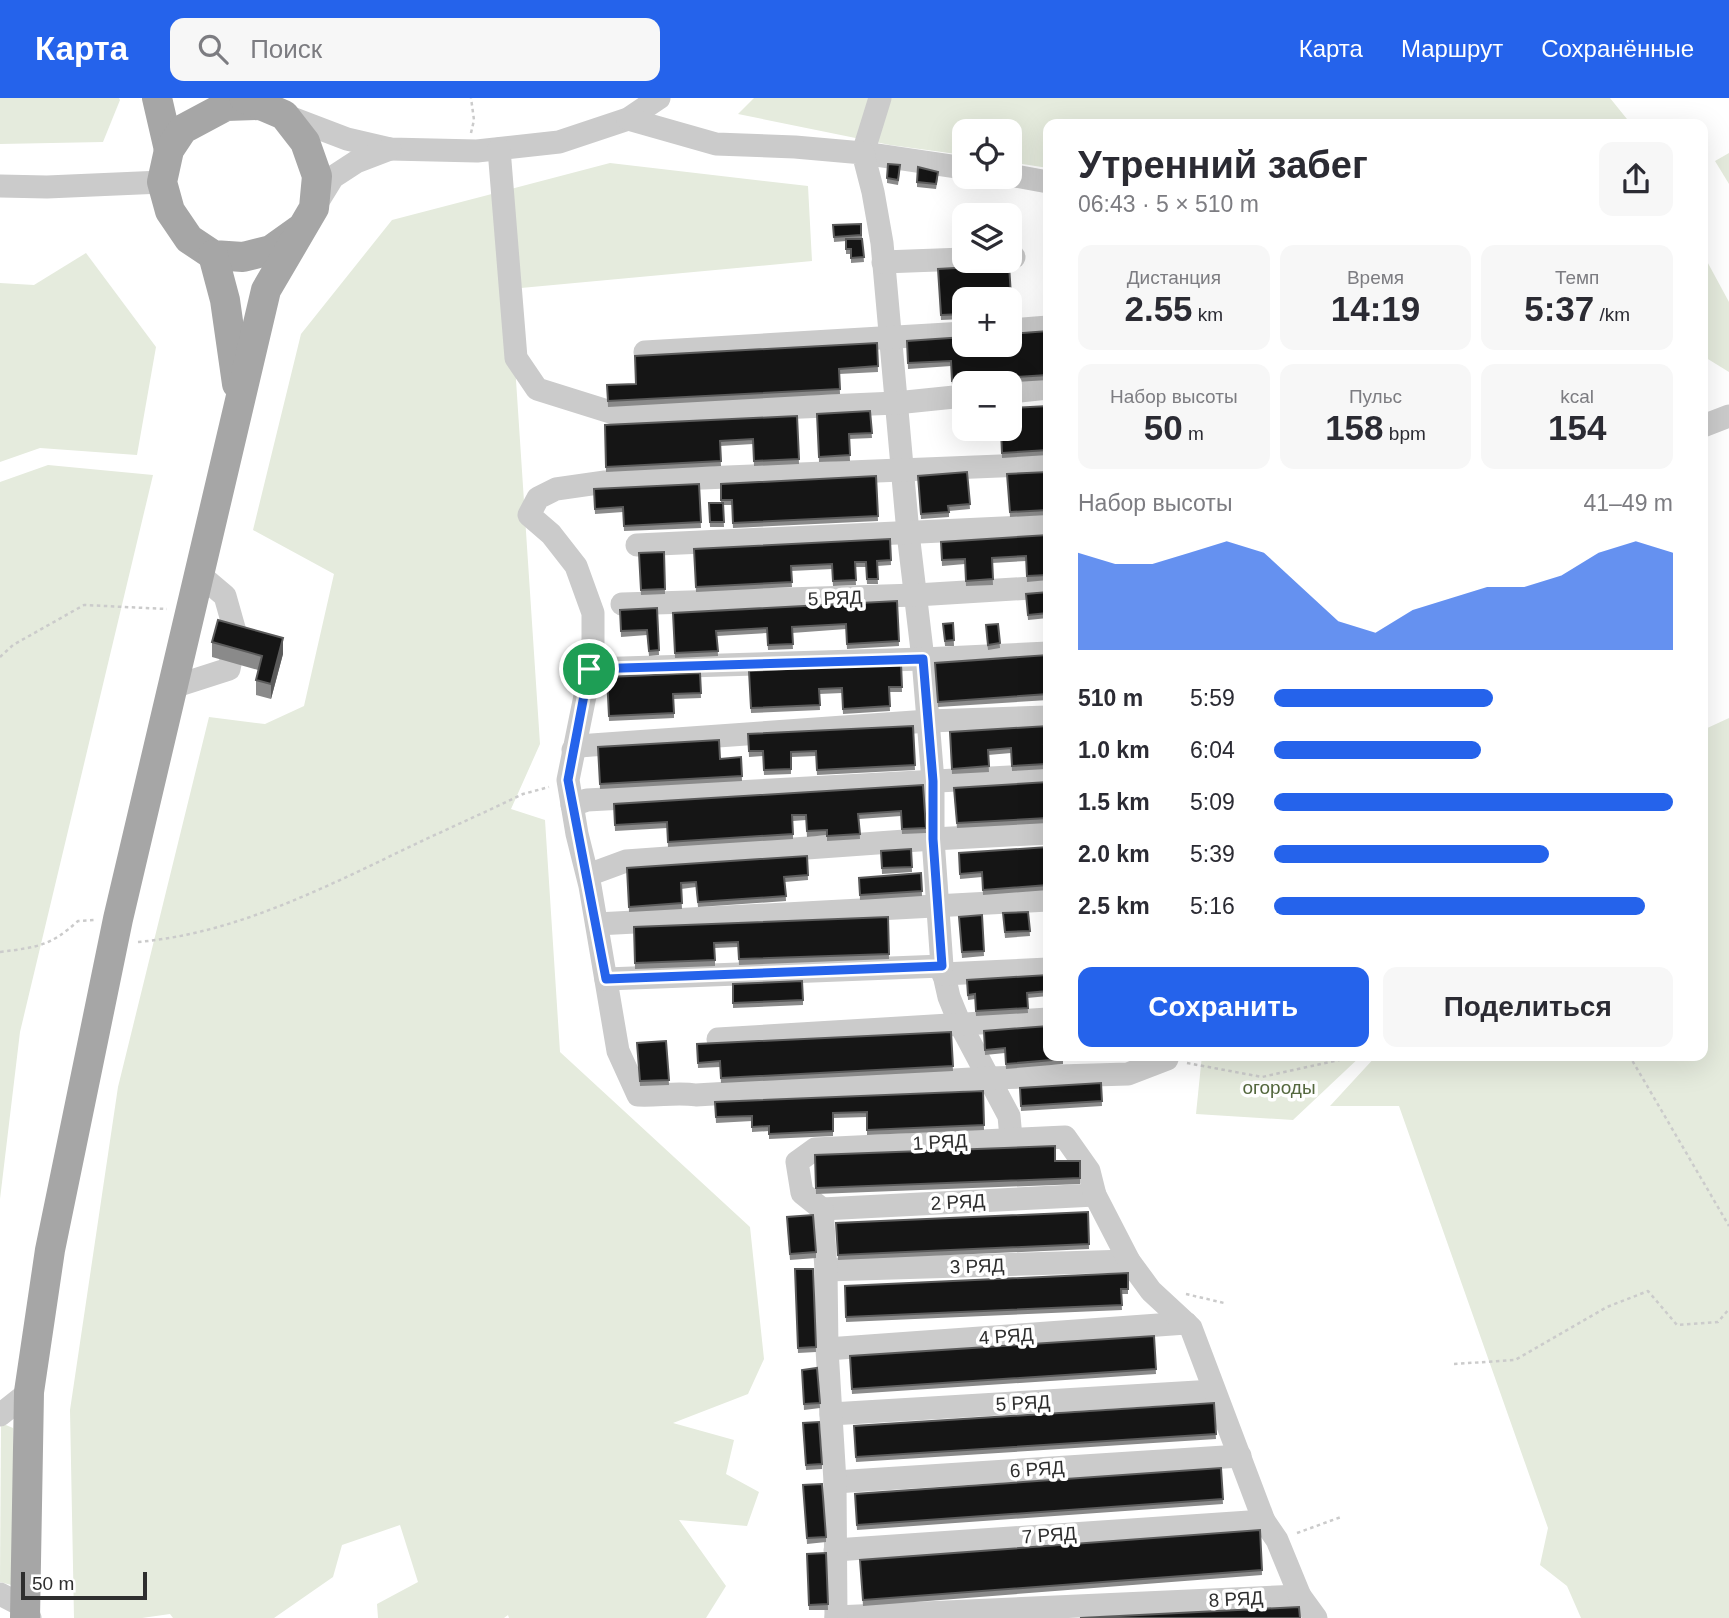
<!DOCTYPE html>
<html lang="ru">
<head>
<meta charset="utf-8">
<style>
	body { margin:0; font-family:Arial,sans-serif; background:#f7f7f7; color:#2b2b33; height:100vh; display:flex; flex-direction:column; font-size:26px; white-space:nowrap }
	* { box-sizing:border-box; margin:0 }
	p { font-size:23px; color:#7c7c81 }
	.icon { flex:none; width:38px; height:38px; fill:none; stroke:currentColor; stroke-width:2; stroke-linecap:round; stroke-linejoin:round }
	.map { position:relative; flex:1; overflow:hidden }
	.panel { position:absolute; left:1043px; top:21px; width:665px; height:942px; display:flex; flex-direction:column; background:#fff; border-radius:14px; box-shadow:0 7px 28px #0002 }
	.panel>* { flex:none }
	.fabs { position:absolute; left:952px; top:21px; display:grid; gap:14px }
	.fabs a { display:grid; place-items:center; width:70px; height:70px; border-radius:14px; background:#fff; box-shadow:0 7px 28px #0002; font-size:35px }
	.scale { position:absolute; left:21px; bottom:18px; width:126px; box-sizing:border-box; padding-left:7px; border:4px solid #2e2e2e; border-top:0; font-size:19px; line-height:24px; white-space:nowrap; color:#2e2e2e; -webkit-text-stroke:5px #fff; paint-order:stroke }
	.pin { position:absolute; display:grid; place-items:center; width:60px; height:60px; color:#fff; margin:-30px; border:4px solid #fff; border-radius:50%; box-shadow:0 2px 7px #0007 }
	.round { display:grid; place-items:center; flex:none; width:74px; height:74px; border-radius:14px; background:#f7f7f7 }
	.head { display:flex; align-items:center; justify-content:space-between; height:119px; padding:0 35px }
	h1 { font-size:38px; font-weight:800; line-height:52px }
	.figures { display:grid; grid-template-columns:repeat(3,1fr); gap:10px; height:119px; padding:7px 35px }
	.figures div { display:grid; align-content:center; border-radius:14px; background:#f7f7f7; text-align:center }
	.figures b { font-size:35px; font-weight:800 }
	.figures small { font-size:19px; font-weight:400 }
	.figures p { font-size:19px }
	.chart { height:196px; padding:14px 35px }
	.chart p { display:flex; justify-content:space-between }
	.chart svg { width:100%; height:126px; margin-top:7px; fill:#2563eb; opacity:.7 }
	.cta { display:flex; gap:14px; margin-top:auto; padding:14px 35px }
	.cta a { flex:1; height:80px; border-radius:14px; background:#2563eb; color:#fff; font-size:28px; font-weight:800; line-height:80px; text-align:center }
	.cta a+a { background:#f7f7f7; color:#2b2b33 }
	ul { padding:0 35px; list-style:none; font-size:23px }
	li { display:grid; grid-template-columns:112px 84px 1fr; align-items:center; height:52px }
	li i { height:18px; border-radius:9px; background:#2563eb }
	header { display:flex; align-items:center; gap:42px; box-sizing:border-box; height:98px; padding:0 35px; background:#2563eb; color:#fff }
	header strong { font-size:33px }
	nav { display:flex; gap:38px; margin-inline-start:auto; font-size:24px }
	.search { width:490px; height:63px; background:#f7f7f7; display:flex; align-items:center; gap:18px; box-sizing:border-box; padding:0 24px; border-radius:14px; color:#7c7c81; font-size:26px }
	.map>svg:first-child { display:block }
	.green { fill:#e5ebdd }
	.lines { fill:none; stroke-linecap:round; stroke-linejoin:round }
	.path { stroke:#cbcbcb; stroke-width:2.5; stroke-dasharray:3.5 3.5; stroke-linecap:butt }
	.minor { stroke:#cbcbcb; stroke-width:23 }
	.major { stroke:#a6a6a6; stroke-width:30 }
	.wall { fill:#8a8a8a }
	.shaded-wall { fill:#5b5b5b }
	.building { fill:#151515; stroke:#5b5b5b; stroke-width:2 }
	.route-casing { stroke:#fff; stroke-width:14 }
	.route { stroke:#2563eb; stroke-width:9 }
	.labels { text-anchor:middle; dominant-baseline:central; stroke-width:7; stroke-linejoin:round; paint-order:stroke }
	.street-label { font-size:19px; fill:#2e2e2e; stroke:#fff }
	.park-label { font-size:19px; fill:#54683e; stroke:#fff }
</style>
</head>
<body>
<header>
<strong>Карта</strong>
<div class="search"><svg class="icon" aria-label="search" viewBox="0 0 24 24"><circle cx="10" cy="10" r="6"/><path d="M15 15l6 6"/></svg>Поиск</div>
<nav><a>Карта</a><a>Маршрут</a><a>Сохранённые</a></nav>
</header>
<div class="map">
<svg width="1729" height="1520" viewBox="0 0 1729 1520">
	<rect width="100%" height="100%" fill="#fff"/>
	<g class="green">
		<path d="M0 0H119L120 2 103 44 0 46Z"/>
		<path d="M754 0H1610L1631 26H1048V70L1010 64V33H964V57L890 47 738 16Z"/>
		<path d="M1729 55V86L1715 63Z"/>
		<path d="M610 65 808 88 812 163 510 191 540 646 511 711 545 722 560 954 750 1129 764 1261 748 1296 673 1325 734 1342 726 1376 759 1394 747 1428 679 1422 726 1488 706 1520H509L508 1517 504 1520H378L377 1506 418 1484 400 1427 342 1447 333 1479 274 1520H173L170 1516 142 1520H74L70 1312 118 989 209 619 265 626 304 608 334 476 253 432 301 236 392 122Z"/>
		<path d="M86 155 156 249 137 357 40 350 0 364V185L34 187Z"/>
		<path d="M1703 156 1729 204V274L1703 258Z"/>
		<path d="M48 367 153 377 20 934 0 1101V384Z"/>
		<path d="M1729 620V1520H1581L1567 1488 1540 1467 1548 1430 1399 1008H1330L1377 957H1703V632Z"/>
		<path d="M1202 957H1362L1293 1022 1196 1016Z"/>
		<path d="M1 1325 13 1330 15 1488 0 1484Z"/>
	</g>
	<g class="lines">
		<g class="path">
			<path d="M471 35 474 22 471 0"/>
			<path d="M0 559 13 547 84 507 167 511"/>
			<path d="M138 844C240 835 331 786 422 743 456 727 490 712 523 696L549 689"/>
			<path d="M0 854C37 849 49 849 78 823L94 822"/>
			<path d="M1629 957 1729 1128"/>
			<path d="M1187 965 1262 979 1362 957"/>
			<path d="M1186 1196 1224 1205"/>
			<path d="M1454 1266 1515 1262 1607 1209 1648 1193 1677 1227 1718 1224 1729 1211"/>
			<path d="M1297 1435 1341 1419"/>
		</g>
		<g class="minor">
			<path d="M880 0 863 55 964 70"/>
			<path d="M284 17 347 41 390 51 477 53 559 44 628 21 659 0"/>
			<path d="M628 21 716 46 795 49 863 55 873 94 882 145 908 435 923 561 933 683V741L942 868 949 899 960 926 1009 1018 1011 1040"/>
			<path d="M499 51 516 260 537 291 620 317 896 305 964 298"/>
			<path d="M1010 77 1048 84"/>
			<path d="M0 88 47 89 162 84"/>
			<path d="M317 105 333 79 356 64 390 51"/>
			<path d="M1010 159H1014"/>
			<path d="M883 164 964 161"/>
			<path d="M1010 232 1048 229"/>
			<path d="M645 254 964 235"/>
			<path d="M1010 294 1048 290"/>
			<path d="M1703 328 1729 318"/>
			<path d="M1048 366 605 384 556 391 538 400 529 417 551 436 576 468 593 515V547L587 588 568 682 577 736 590 788 618 953 638 997C659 998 677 994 696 997L988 980 1128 976 1167 961 1168 957"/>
			<path d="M637 447 1048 428"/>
			<path d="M622 506 916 497 1048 489"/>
			<path d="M589 571 923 561 1048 555"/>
			<path d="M173 589 229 571 236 537 225 498 199 476"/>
			<path d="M573 652 580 648 592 647 928 623 1048 619"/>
			<path d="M572 707 587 702 1048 677"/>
			<path d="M588 777 626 763 933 741 1048 735"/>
			<path d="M597 826 1048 802"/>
			<path d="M943 876 1048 871"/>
			<path d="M606 881 942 868"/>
			<path d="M718 941 1048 921"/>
			<path d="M822 1111 1095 1097"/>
			<path d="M826 1172 1129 1163"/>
			<path d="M827 1251 1186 1225"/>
			<path d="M831 1316 1214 1293"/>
			<path d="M0 1317 29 1294"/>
			<path d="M835 1384 1240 1358"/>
			<path d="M835 1452 1264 1423"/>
			<path d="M0 1496 25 1509 30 1520"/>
			<path d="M836 1519 1300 1498"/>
			<path d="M836 1520 835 1384 827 1251 826 1172 822 1111 802 1095 797 1064 815 1051 1065 1039 1089 1073 1095 1097 1129 1163 1151 1193 1191 1230 1264 1423 1277 1442 1300 1498 1316 1520"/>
		</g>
		<g class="major">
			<path d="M157 0 169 52"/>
			<path d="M260 7 226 8 183 31 169 52 162 84 170 113 189 141 213 157 243 159 271 152 299 132"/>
			<path d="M213 157 225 202 237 286"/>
			<path d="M25 1520 29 1294 50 1152 118 821 266 192 314 110 317 78 305 44 284 17 244 0"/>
		</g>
	</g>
	<g class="wall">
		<path d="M900 72 898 87 887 85V80Z"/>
		<path d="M938 79 936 91 917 89V84Z"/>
		<path d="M861 126 864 164 851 165V156H846V143L834 144 833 127Z"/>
		<path d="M1009 167 1012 218H1010V201H964V221L941 222 938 171Z"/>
		<path d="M1048 233V282L1000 285H964V288H952L951 268 908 271 907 243Z"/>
		<path d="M877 245 878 274 839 276 840 296 608 309 607 287 636 286Z"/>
		<path d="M1048 308V357L1002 360 1001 338 960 340 959 313Z"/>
		<path d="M870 313 872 340 849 341 850 363 819 364 817 316Z"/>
		<path d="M797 318 799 366 754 368 753 346 720 348 721 368 606 374 605 327Z"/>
		<path d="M967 374 970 411 949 413V419L921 421 918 378Z"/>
		<path d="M1048 374V417L1010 419 1007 376Z"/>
		<path d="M876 378 878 423 733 430 732 407H723L724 429H710L709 405H721V386Z"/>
		<path d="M699 386 701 430 624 433 623 414 595 416 594 391Z"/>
		<path d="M1048 437V482L1027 484 1026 463 992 465 993 487 966 488 965 466 942 468 941 444Z"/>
		<path d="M890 441 891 467 877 468 878 486H867L866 469H855L856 487 833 488 832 471 791 473 792 489 696 494 694 451Z"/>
		<path d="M664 454 665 496 641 497 639 455Z"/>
		<path d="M1048 494V520L1028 522 1026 496Z"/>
		<path d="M897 503 899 548 847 551 846 531 792 535 793 551 768 552 767 535 717 538 718 558 675 560 673 515Z"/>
		<path d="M657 510 659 557 649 558 647 537 621 539 620 512Z"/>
		<path d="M953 525 954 548H945L943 526Z"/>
		<path d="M998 526 1000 550 988 552 986 533Z"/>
		<path d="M212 544 283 556 271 601 256 597V582L258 572 212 559Z"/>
		<path d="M1048 557V602L938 609 935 565Z"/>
		<path d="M901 565 902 594H889L890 613 843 616 842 595 819 596 820 612 751 615 749 573Z"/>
		<path d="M700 575 701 600 674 601V620L609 623 607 579Z"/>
		<path d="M913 628 915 672 817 677 816 658 791 659V676L764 677 763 658 749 659 748 636Z"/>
		<path d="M1048 628V652H1045L1046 671 1012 673 1011 655 988 657 989 674 952 676 950 634Z"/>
		<path d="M598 649 720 661 741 659 742 683 600 691Z"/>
		<path d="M1048 684V725L957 730 954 695Z"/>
		<path d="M923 687 926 735 902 736 901 718 859 721 860 741 827 743V737L807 739 806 722 793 723V741L668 749 667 730 615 733 614 706Z"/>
		<path d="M1048 749V792L983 797 982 779 960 781 959 755Z"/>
		<path d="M911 751 912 774 882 776 881 753Z"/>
		<path d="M807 758 808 782 785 784 786 803 698 809 696 789 681 791 682 811 629 814 627 770Z"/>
		<path d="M921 775 922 798 860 802 859 780Z"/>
		<path d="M1028 814 1030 838 1005 840 1003 815Z"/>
		<path d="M982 817 984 858 962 860 959 819Z"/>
		<path d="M888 819 889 861 739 867 738 849 715 850V868L635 871 634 829Z"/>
		<path d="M1048 877V898L1027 900 1028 915 976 918 975 901 968 902 967 882Z"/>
		<path d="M733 886 803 902V907L733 910Z"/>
		<path d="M984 933 1063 957V966L1006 971 1005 955 985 957Z"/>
		<path d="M951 934 953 973 721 985 720 969 698 970 697 946Z"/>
		<path d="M666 943 669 987 640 988 637 945Z"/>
		<path d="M1101 985 1102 1008 1021 1013 1020 990Z"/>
		<path d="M983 993 984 1032 867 1037V1019L833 1020V1038L769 1041V1033L752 1034V1023L716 1025 715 1004Z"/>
		<path d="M815 1057 1055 1063H1080V1086L816 1096Z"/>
		<path d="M1088 1114 1089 1151 838 1162 836 1125Z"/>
		<path d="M787 1124 816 1154V1160L790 1162Z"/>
		<path d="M795 1171H813L816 1254 798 1255Z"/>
		<path d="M1128 1175V1196H1121L1122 1212 846 1224 845 1188Z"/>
		<path d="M1154 1238 1156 1276 852 1296 850 1258Z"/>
		<path d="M817 1270 820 1310 804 1312 802 1272Z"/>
		<path d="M1214 1305 1216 1341 856 1364 854 1328Z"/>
		<path d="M803 1331 822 1366V1371L806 1372Z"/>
		<path d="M1221 1370 1223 1406 857 1432 855 1396Z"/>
		<path d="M803 1387 826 1439V1444L807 1446Z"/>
		<path d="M1260 1432 1262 1477 863 1508 860 1462Z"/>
		<path d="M826 1455 828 1512H809L807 1456Z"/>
	</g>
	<path class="shaded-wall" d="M283 540V556L271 601V586Z"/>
	<g class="building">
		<path d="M888 66 900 67 898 82 887 80Z"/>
		<path d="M918 69 938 74 936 86 917 84Z"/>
		<path d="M861 126V137L834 139 833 127Z"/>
		<path d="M846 141H862L864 159 851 160V151H846Z"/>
		<path d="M1009 167 1012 213H1010V201H964V216L941 217 938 171Z"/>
		<path d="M1048 233V277L952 283 951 263 908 265 907 243 964 239V247H1010V236Z"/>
		<path d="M877 245 878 268 839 271 840 291 608 303 607 287 636 286 635 258Z"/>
		<path d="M1048 308V352L1002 355 1001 333 960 335 959 313H964V331H1010V310Z"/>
		<path d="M870 313 872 335 849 336 850 357 819 359 817 316Z"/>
		<path d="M797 318 799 361 754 363 753 341 720 343 721 363 606 369 605 327Z"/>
		<path d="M967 374 970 406 948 408 949 414 921 416 918 378Z"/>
		<path d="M1048 374V412L1010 414 1007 376Z"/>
		<path d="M876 378 878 418 733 425 732 402H721V386Z"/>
		<path d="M699 386 701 424 624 428 623 409 595 411 594 391Z"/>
		<path d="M709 405H723L724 424H710Z"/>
		<path d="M1048 437V477L1027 478 1026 458 992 460 993 481 966 483 965 461 942 462 941 444Z"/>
		<path d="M890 441 891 462 877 463 878 481H867L866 464H855L856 482 833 483 832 466 791 468 792 484 696 489 694 451Z"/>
		<path d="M664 454 665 491 641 492 639 455Z"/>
		<path d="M1048 494V515L1028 517 1026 496Z"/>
		<path d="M897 503 899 543 847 546 846 526 792 529 793 546 768 547 767 530 716 533 718 553 675 555 673 515Z"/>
		<path d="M657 510 659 552 649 553 647 532 621 533 620 512Z"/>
		<path d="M218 522 283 540 271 586 256 582 262 558 212 544Z"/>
		<path d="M953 525 954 542 945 543 943 526Z"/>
		<path d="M998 526 1000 545 988 547 986 527Z"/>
		<path d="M1048 557V596L938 604 935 565Z"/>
		<path d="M901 565 902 589H889L890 608 843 611 842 590 819 591 820 607 751 610 749 573Z"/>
		<path d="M700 575 701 595 673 596 674 615 609 618 607 579Z"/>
		<path d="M913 628 915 667 817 672 816 653 791 654V671L764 672 763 653H749L748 636Z"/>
		<path d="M1048 628V647H1044L1046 666 1012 668 1011 650 988 652 989 668 952 671 950 634Z"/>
		<path d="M719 642 720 661 741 659 742 678 600 686 598 649Z"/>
		<path d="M1048 684V720L957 725 954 690Z"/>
		<path d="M923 687 926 730 902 731 901 713 858 716 860 736 827 738V732L807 733 806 717H792L793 736 668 744 667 724 615 727 614 706Z"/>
		<path d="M1048 749V787L983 792 982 774 960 776 959 755Z"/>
		<path d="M911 751 912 769 882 770 881 753Z"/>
		<path d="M807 758 808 777 784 779 786 798 698 804 696 784 681 785 682 805 629 809 627 770Z"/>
		<path d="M921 775 922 793 860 797 859 780Z"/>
		<path d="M1045 811H1048V850H1046Z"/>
		<path d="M1028 814 1030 833 1005 834 1003 815Z"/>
		<path d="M982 817 984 853 962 854 959 819Z"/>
		<path d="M888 819 889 856 739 861 738 844 714 845 715 862 635 865 634 829Z"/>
		<path d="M1048 877V893L1027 895 1028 910 976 913 975 896 968 897 967 882Z"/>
		<path d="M802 883 803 902 733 905V886Z"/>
		<path d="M1048 928V957H1063V961L1006 966 1005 950 985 952 984 933Z"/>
		<path d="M951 934 953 968 721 980 720 963 698 965 697 946Z"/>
		<path d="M666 943 669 982 640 983 637 945Z"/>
		<path d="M1101 985 1102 1003 1021 1008 1020 990Z"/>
		<path d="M983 993 984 1027 867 1032V1014L833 1015V1033L769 1036V1028L752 1029V1018L716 1019 715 1004Z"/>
		<path d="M1055 1048V1063H1080V1080L816 1090 815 1057Z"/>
		<path d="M1088 1114 1089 1146 838 1157 836 1125Z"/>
		<path d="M813 1117 816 1154 790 1156 787 1119Z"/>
		<path d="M795 1171H813L816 1249 798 1250Z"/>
		<path d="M1128 1175V1191H1121L1122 1207 846 1219 845 1188Z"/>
		<path d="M1154 1238 1156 1271 852 1291 850 1258Z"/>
		<path d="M817 1270 820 1305 804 1306 802 1272Z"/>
		<path d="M1214 1305 1216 1336 856 1359 854 1328Z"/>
		<path d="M819 1324 822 1366 806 1367 803 1325Z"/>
		<path d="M1221 1370 1223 1401 857 1427 855 1396Z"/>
		<path d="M822 1386 826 1439 807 1440 803 1387Z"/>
		<path d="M1260 1432 1262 1472 863 1502 860 1462Z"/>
		<path d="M826 1455 828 1506 809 1507 807 1456Z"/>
		<path d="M1299 1509 1300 1520H1080Z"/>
	</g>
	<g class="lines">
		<g class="route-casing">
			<path id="route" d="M923 561 933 683V741L942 868 606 881 568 682 589 571Z"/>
		</g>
		<use href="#route" class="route"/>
	</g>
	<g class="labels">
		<g class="street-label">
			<text transform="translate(835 500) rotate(-2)">5 РЯД</text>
			<text transform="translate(940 1044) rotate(-3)">1 РЯД</text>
			<text transform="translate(958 1104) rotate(-3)">2 РЯД</text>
			<text transform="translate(977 1168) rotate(-2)">3 РЯД</text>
			<text transform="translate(1006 1238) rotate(-4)">4 РЯД</text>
			<text transform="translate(1023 1305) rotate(-3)">5 РЯД</text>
			<text transform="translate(1037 1371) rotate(-4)">6 РЯД</text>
			<text transform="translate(1049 1437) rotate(-4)">7 РЯД</text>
			<text transform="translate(1236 1501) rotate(-3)">8 РЯД</text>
		</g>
		<g class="park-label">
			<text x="1279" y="989">огороды</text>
		</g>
	</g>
</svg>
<div class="fabs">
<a><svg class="icon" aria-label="locate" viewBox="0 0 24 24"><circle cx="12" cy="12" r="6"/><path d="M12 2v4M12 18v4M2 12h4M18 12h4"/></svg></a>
<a><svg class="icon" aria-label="layers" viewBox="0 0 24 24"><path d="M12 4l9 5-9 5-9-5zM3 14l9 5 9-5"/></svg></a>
<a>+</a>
<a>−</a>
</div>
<div class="scale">50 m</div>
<div class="pin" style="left:589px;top:571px;background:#1e9e55"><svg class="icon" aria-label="arrive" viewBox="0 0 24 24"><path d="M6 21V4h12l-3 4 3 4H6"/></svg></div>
<section class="panel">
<div class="head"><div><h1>Утренний забег</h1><p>06:43 · 5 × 510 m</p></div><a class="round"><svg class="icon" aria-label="share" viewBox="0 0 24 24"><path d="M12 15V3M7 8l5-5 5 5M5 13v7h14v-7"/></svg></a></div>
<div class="figures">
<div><p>Дистанция</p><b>2.55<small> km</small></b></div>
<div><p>Время</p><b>14:19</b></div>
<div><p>Темп</p><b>5:37<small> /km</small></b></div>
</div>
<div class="figures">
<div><p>Набор высоты</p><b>50<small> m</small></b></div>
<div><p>Пульс</p><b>158<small> bpm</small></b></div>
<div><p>kcal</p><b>154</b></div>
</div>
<div class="chart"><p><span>Набор высоты</span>41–49 m</p>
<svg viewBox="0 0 160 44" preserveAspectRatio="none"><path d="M0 44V10L10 14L20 14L30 10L40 6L50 10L60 22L70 34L80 38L90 30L100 26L110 22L120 22L130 18L140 10L150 6L160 10V44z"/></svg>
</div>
<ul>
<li><b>510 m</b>5:59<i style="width:55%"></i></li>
<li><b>1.0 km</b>6:04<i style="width:52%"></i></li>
<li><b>1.5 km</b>5:09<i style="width:100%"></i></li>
<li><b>2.0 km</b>5:39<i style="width:69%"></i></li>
<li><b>2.5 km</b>5:16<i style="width:93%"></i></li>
</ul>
<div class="cta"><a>Сохранить</a><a>Поделиться</a></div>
</section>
</div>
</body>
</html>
